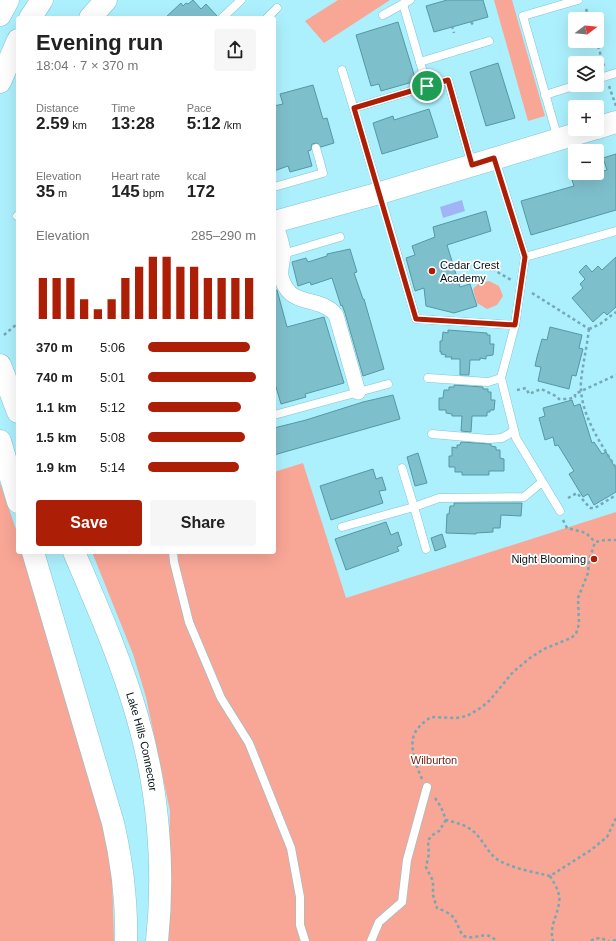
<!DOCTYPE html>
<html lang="en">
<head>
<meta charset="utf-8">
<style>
	body { margin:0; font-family:Helvetica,sans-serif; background:#f6f6f6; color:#222; height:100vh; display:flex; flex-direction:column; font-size:15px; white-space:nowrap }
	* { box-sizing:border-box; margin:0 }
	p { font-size:13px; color:#767676 }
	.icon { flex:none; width:22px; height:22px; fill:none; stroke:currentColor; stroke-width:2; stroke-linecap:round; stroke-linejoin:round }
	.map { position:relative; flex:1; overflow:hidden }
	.sheet { position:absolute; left:16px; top:16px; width:260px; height:538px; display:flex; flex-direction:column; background:#fff; border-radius:4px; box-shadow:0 4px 16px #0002 }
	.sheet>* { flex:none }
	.needle { width:26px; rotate:74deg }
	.controls { position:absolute; left:568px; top:12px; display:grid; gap:8px }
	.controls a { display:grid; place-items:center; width:36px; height:36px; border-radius:4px; background:#fff; box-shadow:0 4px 16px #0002; font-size:20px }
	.pin { position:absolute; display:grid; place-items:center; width:34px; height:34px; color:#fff; margin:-17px; border:2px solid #fff; border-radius:50%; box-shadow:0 1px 4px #0007 }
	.round { display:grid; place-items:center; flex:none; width:42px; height:42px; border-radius:4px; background:#f6f6f6 }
	.head { display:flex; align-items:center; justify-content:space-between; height:68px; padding:0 20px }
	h1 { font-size:22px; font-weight:800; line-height:30px }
	.metrics { display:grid; grid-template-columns:repeat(3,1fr); gap:6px; height:68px; padding:4px 20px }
	.metrics div { display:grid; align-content:center }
	.metrics b { font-size:17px; font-weight:800 }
	.metrics small { font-size:11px; font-weight:400 }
	.metrics p { font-size:11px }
	.chart { height:112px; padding:8px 20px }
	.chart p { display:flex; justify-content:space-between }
	.chart svg { width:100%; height:72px; margin-top:4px; stroke:#ad1e06; stroke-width:6 }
	.action { display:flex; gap:8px; margin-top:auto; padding:8px 20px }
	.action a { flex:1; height:46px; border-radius:4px; background:#ad1e06; color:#fff; font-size:16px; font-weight:800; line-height:46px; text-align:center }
	.action a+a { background:#f6f6f6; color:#222 }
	ul { padding:0 20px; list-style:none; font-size:13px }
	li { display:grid; grid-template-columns:64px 48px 1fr; align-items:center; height:30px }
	li i { height:10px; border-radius:5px; background:#ad1e06 }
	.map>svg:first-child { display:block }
	.green { fill:#f8a696 }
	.water { fill:#a1b4f6 }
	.building { fill:#7ebfcc; stroke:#5697a4 }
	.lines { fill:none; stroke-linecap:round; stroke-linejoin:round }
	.lane-casing { stroke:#83c4d1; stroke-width:9 }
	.street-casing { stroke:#83c4d1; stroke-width:16 }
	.secondary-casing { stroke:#83c4d1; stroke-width:23 }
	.path { stroke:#75a8b2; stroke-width:2.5; stroke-dasharray:3 3; stroke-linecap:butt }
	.lane { stroke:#fff; stroke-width:8 }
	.street { stroke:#fff; stroke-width:15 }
	.secondary { stroke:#fff; stroke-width:22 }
	.route-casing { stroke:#fff; stroke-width:8 }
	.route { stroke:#ad1e06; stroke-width:5 }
	.poi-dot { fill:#ad1e06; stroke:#fff; stroke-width:1.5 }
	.labels { text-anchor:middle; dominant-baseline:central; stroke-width:3.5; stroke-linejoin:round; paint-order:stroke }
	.poi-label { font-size:11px; fill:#001015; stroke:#fff; text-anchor:start }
	.street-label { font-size:11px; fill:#001015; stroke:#fff }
	.park-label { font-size:11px; fill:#732316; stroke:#fff }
</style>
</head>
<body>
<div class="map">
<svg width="616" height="941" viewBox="0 0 616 941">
	<rect width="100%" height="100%" fill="#adf0fd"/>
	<g class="green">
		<path d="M338 0H390L324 43 305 21Z"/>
		<path d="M494 0H512L545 116 528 121Z"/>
		<path d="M489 281 499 286 503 296 497 305 487 309 477 303 473 289 479 283Z"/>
		<path d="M303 463 346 598 616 512V941H164L167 909 170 811 146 697 133 654 92 552H274V472Z"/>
		<path d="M0 483 18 535V552H23L104 827 112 872 114 941H0Z"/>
	</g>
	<path class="water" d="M462 200 465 211 443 218 440 207Z"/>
	<g class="building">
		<path d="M193 0 201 9 206 4 217 16V18H165L181 3 183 6 186 3 188 4Z"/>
		<path d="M447 0H483L488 17 434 32 426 6Z"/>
		<path d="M398 22 416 81 381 91 379 84 371 86 356 35Z"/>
		<path d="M498 63 515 118 486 126 470 72Z"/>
		<path d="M313 85 323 119 327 118 334 143 321 147 317 143 312 144 311 150 308 151 312 166 290 172 288 166 274 171V106L283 104 280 94Z"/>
		<path d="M429 109 438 137 382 154 373 123 393 116 394 120Z"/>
		<path d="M616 154V210L531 235 521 201 574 186 572 180 607 170 603 158Z"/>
		<path d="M486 211 491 231 447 245 460 287 470 284 477 306 454 313 426 306 424 288 415 291 406 258 415 255 412 246 435 237 433 227Z"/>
		<path d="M350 249 357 272 354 273 363 299H364L384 369 363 376 345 313 342 305 341 306 332 278 311 285 310 282 298 286 292 262 306 258 308 262 327 256V254Z"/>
		<path d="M616 257V307L607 315 604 312 593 322 572 298 583 288 580 284 585 279 579 272 586 265 592 272 598 266 602 270Z"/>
		<path d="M277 290 287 327 324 317 344 383 305 394 306 397 281 404 274 380V291Z"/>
		<path d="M550 327 582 335 579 348 583 349 576 376 572 375 569 389 538 381 541 367 535 366 537 357 542 339 547 340Z"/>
		<path d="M448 330 487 333V335H490V344H494L493 355 486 356V359L480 358V360H470L469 375H460V359H451L452 357H445L446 355 441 354 442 352H440V341H442L443 332 448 333Z"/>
		<path d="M454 385 483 387V389H488V392H491V400H495L494 410H490V412H487V416H472L471 432 461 431 462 416H452V414L446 413V410H439V398H443L444 390H449V387H454Z"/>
		<path d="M393 395 400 419 274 455V428L306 420 363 402Z"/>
		<path d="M572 400 574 406 580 404 592 443 594 442 602 454 606 452 616 469V492L594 505 588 494 583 497 578 489 569 474 574 471 558 445 555 446 553 437 545 440 539 418 545 416 543 408Z"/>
		<path d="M461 442 491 444V446L496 447V450H500V458L504 459V471H489V475H462V472H455V467H449V456H452V447L457 448V445H460Z"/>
		<path d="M418 453 427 483 415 486 407 457Z"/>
		<path d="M373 469 376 479 382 477 386 490 379 491 383 503 331 520 320 486Z"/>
		<path d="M454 503H522L521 516 501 515 500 528H493V532L476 533V534L446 533 447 514H449L450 506H454Z"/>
		<path d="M386 522 391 535 398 532 402 545 397 547 399 551 346 570 335 539Z"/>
		<path d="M442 534 446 547 435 551 431 538Z"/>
	</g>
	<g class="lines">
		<g class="lane-casing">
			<g id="lane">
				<path d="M403 4 427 86"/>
				<path d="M383 15 410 0"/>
				<path d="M222 18 241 0"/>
				<path d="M267 18 277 8"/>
				<path d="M420 62 489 41"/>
				<path d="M342 70 384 208 416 319 515 325"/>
				<path d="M597 79 616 73"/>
				<path d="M545 95 577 85"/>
				<path d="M354 108 448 80 472 165"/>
				<path d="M558 139 523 16 578 0"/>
				<path d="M495 159 525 257"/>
				<path d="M274 187 323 173 316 148"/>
				<path d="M17 216 18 215"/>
				<path d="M283 254 340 237"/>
				<path d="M428 378 488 382 501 378"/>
				<path d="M274 415 388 384"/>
				<path d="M432 434 489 439 502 438 514 431"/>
				<path d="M402 468 414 507 439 498 524 497 542 482"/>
				<path d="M560 511 516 438 501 378 515 325 525 257 616 231"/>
				<path d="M342 527 414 507 426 549"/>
				<path d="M173 552 174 562 189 622 221 698 249 743 291 848 300 897V925L305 941"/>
				<path d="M371 941 379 922 402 902 407 860 427 787"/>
			</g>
		</g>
		<g class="street-casing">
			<path id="street" d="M275 222C277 230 284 246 283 255 282 269 277 273 286 288 296 305 323 298 336 315L358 392"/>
		</g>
		<g class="secondary-casing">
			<g id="secondary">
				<path d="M0 15 8 0"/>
				<path d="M30 18 42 0"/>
				<path d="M90 18 106 0"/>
				<path d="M0 82 18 40"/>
				<path d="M597 128 616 122"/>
				<path d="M274 222 380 193 593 129"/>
				<path d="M0 365 18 412"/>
				<path d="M0 441 18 502"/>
				<path d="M33 552 113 823C122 862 127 901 126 941"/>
				<path id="s1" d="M74 552C97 606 121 660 137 716 158 787 165 867 157 941"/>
			</g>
		</g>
		<g class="path">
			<path d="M586 9 590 19"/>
			<path d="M471 22 474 26"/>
			<path d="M452 26 454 33"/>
			<path d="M598 46 604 66"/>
			<path d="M609 86 616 106"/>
			<path d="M482 263 513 281"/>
			<path d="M532 293 589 329"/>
			<path d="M589 329C587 346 583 363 581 381 579 413 600 442 616 468"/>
			<path d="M589 329 600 324 616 312"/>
			<path d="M4 335 18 323"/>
			<path d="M517 390 526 388 529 394 541 389 556 396 559 399H569L575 397V394L616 375"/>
			<path d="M568 498 577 493 590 508H595L616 495"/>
			<path d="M563 520 567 528 586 533 595 542"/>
			<path d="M422 779C417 768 409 747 414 735 417 727 424 722 431 717L456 718 467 716 482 707 490 700 513 672 530 658 544 649 571 638 576 634 579 624 578 598 588 573 589 561 595 542 605 540H616"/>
			<path d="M435 798 441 807 446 820C458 823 470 826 478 836 485 844 490 856 500 861 515 869 534 872 550 876L591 850 607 837 616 818"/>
			<path d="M446 820 439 831 431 836 428 841 429 854 426 867 433 881V895L437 908C442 910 450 913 453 917 458 923 459 932 464 936 475 941 487 929 496 941"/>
			<path d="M550 876C555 884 561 894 559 903 557 917 549 927 553 941"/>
			<path d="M591 941C597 936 603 939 609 941"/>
			<path d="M613 941 616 940"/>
		</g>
		<use href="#lane" class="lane"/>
		<use href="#street" class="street"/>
		<use href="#secondary" class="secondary"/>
	</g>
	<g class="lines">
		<g class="route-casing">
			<path id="route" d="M448 80 472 165 494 158 525 257 515 325 416 319 354 108Z"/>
		</g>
		<use href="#route" class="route"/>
	</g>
	<g class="poi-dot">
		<circle cx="432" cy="271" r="4"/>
		<circle cx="594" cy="559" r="4"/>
	</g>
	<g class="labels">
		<g class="poi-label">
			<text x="440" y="265">Cedar Crest<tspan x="440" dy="13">Academy</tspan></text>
			<text x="586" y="559" text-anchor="end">Night Blooming</text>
		</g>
		<g class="street-label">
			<text stroke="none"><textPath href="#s1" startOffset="202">Lake Hills Connector</textPath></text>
		</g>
		<g class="park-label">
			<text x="434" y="760">Wilburton</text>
		</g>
	</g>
</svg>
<div class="controls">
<a><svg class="needle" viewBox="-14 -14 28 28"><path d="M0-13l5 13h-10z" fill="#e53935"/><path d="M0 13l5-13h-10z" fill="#767676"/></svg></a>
<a><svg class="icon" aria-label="layers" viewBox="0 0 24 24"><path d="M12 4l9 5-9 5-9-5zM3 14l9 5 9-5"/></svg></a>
<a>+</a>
<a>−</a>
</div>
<div class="pin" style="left:427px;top:86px;background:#1e9e55"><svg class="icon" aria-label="arrive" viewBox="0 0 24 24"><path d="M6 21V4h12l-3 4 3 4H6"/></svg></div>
<section class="sheet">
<div class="head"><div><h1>Evening run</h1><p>18:04 · 7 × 370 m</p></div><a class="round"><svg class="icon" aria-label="share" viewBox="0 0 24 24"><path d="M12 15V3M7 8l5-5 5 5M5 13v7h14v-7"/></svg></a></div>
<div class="metrics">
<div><p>Distance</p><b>2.59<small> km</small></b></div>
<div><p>Time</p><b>13:28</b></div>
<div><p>Pace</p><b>5:12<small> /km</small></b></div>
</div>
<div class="metrics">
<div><p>Elevation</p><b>35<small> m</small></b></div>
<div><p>Heart rate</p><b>145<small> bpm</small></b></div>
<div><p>kcal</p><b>172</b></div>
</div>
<div class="chart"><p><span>Elevation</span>285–290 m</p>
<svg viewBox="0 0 160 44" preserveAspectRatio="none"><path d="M5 44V19M15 44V19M25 44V19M35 44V32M45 44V38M55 44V32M65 44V19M75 44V12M85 44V6M95 44V6M105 44V12M115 44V12M125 44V19M135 44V19M145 44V19M155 44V19"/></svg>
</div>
<ul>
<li><b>370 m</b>5:06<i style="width:94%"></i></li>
<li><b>740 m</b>5:01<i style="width:100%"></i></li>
<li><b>1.1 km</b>5:12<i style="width:86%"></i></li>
<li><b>1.5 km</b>5:08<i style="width:90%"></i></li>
<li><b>1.9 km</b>5:14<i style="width:84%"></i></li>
</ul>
<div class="action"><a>Save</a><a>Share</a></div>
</section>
</div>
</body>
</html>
